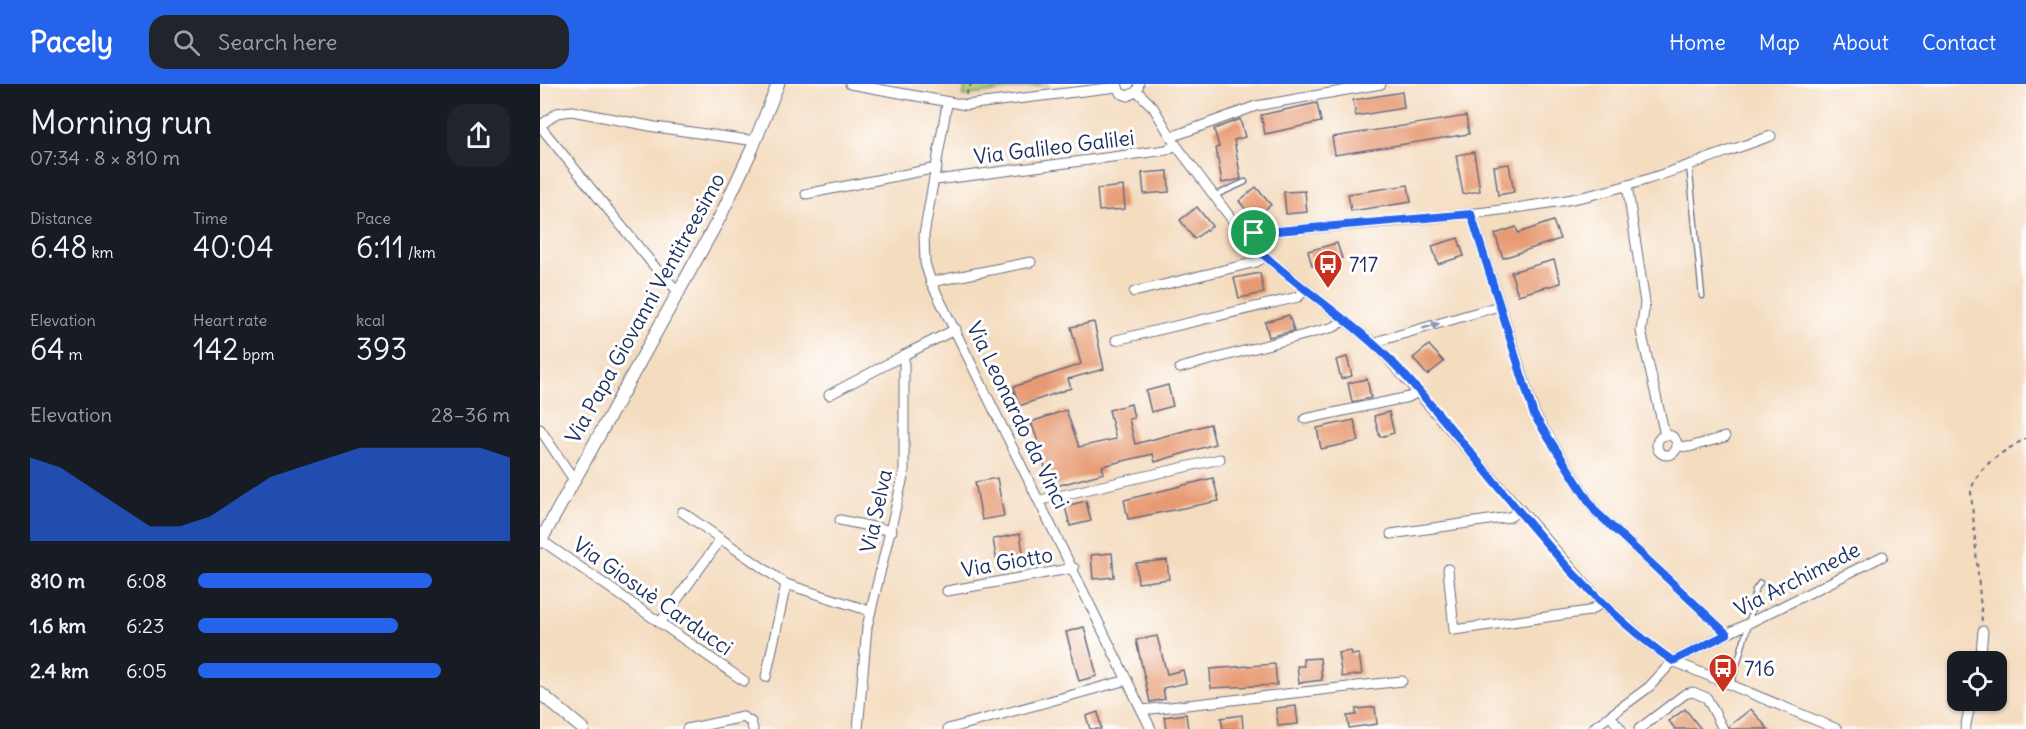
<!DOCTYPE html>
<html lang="en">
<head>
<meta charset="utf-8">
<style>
	body { margin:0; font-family:Delius,sans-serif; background:#20242c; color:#f1f3f6; height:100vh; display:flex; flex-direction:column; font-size:22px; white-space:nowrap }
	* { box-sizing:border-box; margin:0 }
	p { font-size:20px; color:#9ea1a6 }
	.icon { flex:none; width:33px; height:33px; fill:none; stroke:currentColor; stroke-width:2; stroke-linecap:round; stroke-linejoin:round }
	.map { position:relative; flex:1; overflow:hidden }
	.side { display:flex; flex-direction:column; background:#171b24; width:540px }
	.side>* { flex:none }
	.buttons { position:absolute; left:1407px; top:567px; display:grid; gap:12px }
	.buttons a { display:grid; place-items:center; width:60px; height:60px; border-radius:12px; background:#171b24; box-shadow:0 2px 4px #0004; font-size:30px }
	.pin { position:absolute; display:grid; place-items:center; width:51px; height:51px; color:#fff; margin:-26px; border:3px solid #fff; border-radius:50%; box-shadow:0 2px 6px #0007 }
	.round { display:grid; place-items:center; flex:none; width:63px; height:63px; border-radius:18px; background:#20242c }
	.head { display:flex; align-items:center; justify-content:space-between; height:102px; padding:0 30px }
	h1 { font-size:33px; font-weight:600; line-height:45px }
	.figures { display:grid; grid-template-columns:repeat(3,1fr); gap:9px; height:102px; padding:6px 30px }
	.figures div { display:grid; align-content:center }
	.figures b { font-size:30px; font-weight:600 }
	.figures small { font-size:16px; font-weight:400 }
	.figures p { font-size:16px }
	.chart { height:168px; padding:12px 30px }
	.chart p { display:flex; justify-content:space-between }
	.chart svg { width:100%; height:108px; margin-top:6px; fill:#2563eb; opacity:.7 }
	ul { padding:0 30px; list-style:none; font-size:20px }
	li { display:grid; grid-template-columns:96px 72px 1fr; align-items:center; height:45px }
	li i { height:15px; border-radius:8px; background:#2563eb }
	header { display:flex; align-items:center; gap:36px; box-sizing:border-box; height:84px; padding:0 30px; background:#2563eb; color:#fff }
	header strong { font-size:28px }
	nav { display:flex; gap:33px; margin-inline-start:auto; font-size:21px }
	.search { width:420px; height:54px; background:#20242c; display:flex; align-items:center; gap:15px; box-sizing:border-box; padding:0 21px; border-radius:18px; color:#9ea1a6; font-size:22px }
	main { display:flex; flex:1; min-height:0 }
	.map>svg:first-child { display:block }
	.green { fill:#b2d077; stroke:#66806a; stroke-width:1.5 }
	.building { fill:#e79a72 }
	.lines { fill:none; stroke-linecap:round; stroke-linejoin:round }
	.service-casing { stroke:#676c80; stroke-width:7 }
	.minor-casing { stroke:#676c80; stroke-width:11 }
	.tertiary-casing { stroke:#676c80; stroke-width:14 }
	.path { stroke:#676c80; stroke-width:2; stroke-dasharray:4.5 4.5; stroke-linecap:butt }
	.service { stroke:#fff; stroke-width:4.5 }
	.minor { stroke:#fff; stroke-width:9 }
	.tertiary { stroke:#fff; stroke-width:12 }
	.oneway { fill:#8d97ae }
	.route-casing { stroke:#fff; stroke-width:12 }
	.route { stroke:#2563eb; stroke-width:8 }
	.labels { text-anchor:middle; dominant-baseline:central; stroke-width:6; stroke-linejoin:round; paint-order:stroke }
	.street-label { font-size:21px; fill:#1b2f5e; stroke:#fff }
	.poi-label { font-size:21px; fill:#1b2f5e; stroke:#fff; text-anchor:start }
</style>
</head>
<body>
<header>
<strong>Pacely</strong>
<div class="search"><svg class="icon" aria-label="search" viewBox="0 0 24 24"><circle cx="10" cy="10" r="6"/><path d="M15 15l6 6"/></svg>Search here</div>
<nav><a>Home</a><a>Map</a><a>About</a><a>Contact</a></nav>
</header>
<main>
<section class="side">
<div class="head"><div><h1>Morning run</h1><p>07:34 · 8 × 810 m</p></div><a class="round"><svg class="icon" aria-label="share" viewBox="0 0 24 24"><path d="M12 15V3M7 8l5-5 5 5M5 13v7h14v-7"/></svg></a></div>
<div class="figures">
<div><p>Distance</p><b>6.48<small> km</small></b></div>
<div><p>Time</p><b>40:04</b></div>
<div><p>Pace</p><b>6:11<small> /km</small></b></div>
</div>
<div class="figures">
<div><p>Elevation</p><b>64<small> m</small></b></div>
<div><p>Heart rate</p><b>142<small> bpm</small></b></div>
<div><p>kcal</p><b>393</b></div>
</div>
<div class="chart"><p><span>Elevation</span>28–36 m</p>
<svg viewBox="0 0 160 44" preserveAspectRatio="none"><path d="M0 44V10L10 14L20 22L30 30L40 38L50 38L60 34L70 26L80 18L90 14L100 10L110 6L120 6L130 6L140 6L150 6L160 10V44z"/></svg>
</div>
<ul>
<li><b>810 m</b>6:08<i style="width:75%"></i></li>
<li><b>1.6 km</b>6:23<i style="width:64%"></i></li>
<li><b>2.4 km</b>6:05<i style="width:78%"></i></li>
</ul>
</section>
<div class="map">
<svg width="1486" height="645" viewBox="0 0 1486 645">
	<rect width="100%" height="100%" fill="#fff"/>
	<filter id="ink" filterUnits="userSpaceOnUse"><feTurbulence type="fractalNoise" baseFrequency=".0167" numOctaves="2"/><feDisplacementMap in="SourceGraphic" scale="12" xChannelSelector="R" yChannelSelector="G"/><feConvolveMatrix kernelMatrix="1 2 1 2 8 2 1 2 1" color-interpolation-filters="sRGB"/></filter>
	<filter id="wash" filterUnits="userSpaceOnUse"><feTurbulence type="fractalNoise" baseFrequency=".008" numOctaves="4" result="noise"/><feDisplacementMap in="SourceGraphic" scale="24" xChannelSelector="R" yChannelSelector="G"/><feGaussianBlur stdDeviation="1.35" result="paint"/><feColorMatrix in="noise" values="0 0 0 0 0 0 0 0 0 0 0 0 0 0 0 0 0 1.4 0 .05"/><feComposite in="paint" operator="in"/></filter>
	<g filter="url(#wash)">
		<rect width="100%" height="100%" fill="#f4dcbf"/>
		<path class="green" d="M426 0H509L423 12Z"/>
		<g id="blocks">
			<g class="building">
				<path d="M862 8 864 24 816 32 813 16Z"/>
				<path d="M777 19 781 38 725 50 721 31Z"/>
				<path d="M926 32 929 50 795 71 792 53Z"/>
				<path d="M700 35 705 53 694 56 701 95 682 99 676 64 679 63 674 45Z"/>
				<path d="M934 68 940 107 923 110 916 71Z"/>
				<path d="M969 80 974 108 958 111 954 82Z"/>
				<path d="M628 87 629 108 604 110 602 89Z"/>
				<path d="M868 101 871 118 811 127 808 110Z"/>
				<path d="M583 102 585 125 559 127 557 105Z"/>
				<path d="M716 103 731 121 713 135 699 117Z"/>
				<path d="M765 107 767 128 746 130 744 108Z"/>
				<path d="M657 123 672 142 654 155 640 136Z"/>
				<path d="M1013 137 1020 155 963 174 955 150 976 143 978 149Z"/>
				<path d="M918 154 924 172 898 180 892 162Z"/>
				<path d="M797 159 802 174 772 182 768 167Z"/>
				<path d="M1014 176 1021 199 978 211 971 188Z"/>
				<path d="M720 189 724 209 699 214 694 194Z"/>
				<path d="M749 231 754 247 729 253 725 238Z"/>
				<path d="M554 238 564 285 528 295 531 304 479 322 473 303 541 280 531 243Z"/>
				<path d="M889 261 904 278 887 291 873 274Z"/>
				<path d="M807 273 812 292 801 295 796 276Z"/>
				<path d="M827 295 831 314 812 318 808 299Z"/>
				<path d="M628 301 633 322 611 328 606 307Z"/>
				<path d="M591 320 594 334 589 335 595 360 670 340 675 360 615 378 613 370 562 382 564 389 509 404 502 369 491 338 526 326 539 363 576 355 569 326Z"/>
				<path d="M849 328 854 349 840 353 834 332Z"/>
				<path d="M814 336 819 357 781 365 777 344Z"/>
				<path d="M457 394 464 432 442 436 435 398Z"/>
				<path d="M673 394 679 417 588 435 584 416Z"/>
				<path d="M546 417 551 437 530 442 525 422Z"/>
				<path d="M480 450 484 474 457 479 453 455Z"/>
				<path d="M572 469 574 493 553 495 551 471Z"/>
				<path d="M627 476 629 495 598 499 596 479Z"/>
				<path d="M544 543 557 592 539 597 526 548Z"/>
				<path d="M617 552 627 590 643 586 646 599 623 604 625 615 610 618 596 556Z"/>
				<path d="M811 567 812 571 819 570 822 590 802 593 798 569Z"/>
				<path d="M780 574 782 596 759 599 757 582H764L763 575Z"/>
				<path d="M735 580 737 601 671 604 670 585Z"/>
				<path d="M756 622 758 640 738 642 736 624Z"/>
				<path d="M835 623 837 640 809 644 807 632 816 631V625Z"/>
				<path d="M1145 625 1161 645H1135L1129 637Z"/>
				<path d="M1211 625 1228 645H1190L1189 642Z"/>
				<path d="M558 628 561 645H550L546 632Z"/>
				<path d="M646 630 648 645H626L624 633Z"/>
				<path d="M702 631 703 645H683L681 634Z"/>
			</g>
		</g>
	</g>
	<g filter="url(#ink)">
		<use href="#blocks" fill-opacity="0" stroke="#676c80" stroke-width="1.5"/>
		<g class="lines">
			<g class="service-casing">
				<g id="service">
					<path d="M1149 80 1162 212"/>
					<path d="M674 112 705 98"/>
					<path d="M1191 601 1209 539 1215 506 1220 499"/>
				</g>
			</g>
			<g class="minor-casing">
				<g id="minor">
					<path d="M310 0 426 21 577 3"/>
					<path d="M577 0 580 9 588 12 597 7 599 0"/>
					<path d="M597 7 613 23 636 61 705 153 725 173 836 261 1062 519 1112 562 1133 577 1297 645"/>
					<path d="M407 20 384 151 385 179 391 198 611 645"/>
					<path d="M631 53 716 22 841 0"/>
					<path d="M396 96 626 66 636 61"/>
					<path d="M1087 101 1105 219 1101 247 1125 351"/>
					<path d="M266 110 397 84"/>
					<path d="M931 130 995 331 1055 427 1187 550"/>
					<path d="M705 153 714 149C818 140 924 134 1027 116 1097 103 1164 75 1231 52"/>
					<path d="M391 198 491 178"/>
					<path d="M594 208 716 178 725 173"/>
					<path d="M140 209 119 188 0 42 17 29 32 27 115 43 216 57"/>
					<path d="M576 256 758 213 766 205"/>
					<path d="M836 261 842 256 959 222"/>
					<path d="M640 284 794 243 805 236"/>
					<path d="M289 311 364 271"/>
					<path d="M765 335 869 313 879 307"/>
					<path d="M0 345 34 396"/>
					<circle cx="1127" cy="361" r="10"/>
					<path d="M1138 362 1149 363 1185 353"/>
					<path d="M501 416 680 375"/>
					<path d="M142 428 246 500 330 527"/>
					<path d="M300 436 352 447"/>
					<path d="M851 450 970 433 979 426"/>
					<path d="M1 456 204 597"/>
					<path d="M908 485 914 546 1049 527 1062 519"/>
					<path d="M407 507 534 484"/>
					<path d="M120 539 181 455"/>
					<path d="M1440 578 1443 547"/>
					<path d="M226 593 246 500"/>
					<path d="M602 626 862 597"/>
					<path d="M1070 632 1081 645"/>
					<path d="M147 645 203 633 211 638 213 645"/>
					<path d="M318 645 327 543 364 389V271L416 245"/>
					<path d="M408 645 587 596"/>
					<path d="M1052 645 1109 603 1133 577 1343 472"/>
					<path d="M1099 645 1145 610 1153 608 1167 614 1183 645"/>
					<path d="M1425 645 1431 616"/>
				</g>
			</g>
			<g class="tertiary-casing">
				<g id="tertiary">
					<path d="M0 458 181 131 212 65 238 0"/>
					<path d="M0 609 43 645"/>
				</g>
			</g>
			<g class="path">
				<path d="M426 11 431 0"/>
				<path d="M1442 537 1431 408C1436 381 1464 368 1486 354"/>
			</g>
			<use href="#service" class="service"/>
			<use href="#minor" class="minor"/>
			<use href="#tertiary" class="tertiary"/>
		</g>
		<defs><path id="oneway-solid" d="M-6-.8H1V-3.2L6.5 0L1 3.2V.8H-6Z" transform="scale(1.5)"/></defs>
		<use class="oneway" href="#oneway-solid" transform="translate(891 242) rotate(-16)"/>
	</g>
	<g class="lines" filter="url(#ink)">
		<g class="route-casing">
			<path id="route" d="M931 130 994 331 1055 427 1187 550 1133 577C1023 501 950 383 860 286 814 236 753 202 705 153L714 149Z"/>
		</g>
		<use href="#route" class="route"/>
	</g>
	<defs>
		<g id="bus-pin" transform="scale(1.5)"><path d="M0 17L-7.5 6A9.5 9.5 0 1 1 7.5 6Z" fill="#c8321e" stroke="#fff"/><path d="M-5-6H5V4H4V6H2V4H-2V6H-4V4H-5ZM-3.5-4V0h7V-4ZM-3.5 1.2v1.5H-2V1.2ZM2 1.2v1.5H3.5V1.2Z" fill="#fff"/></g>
	</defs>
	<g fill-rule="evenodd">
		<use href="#bus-pin" x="788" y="180"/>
		<use href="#bus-pin" x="1183" y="584"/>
	</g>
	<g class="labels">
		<g class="street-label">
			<text transform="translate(514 63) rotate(-7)">Via Galileo Galilei</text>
			<text transform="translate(105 224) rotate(-61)">Via Papa Giovanni Ventitreesimo</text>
			<text transform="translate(478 331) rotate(64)">Via Leonardo da Vinci</text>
			<text transform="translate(336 427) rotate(-78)">Via Selva</text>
			<text transform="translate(467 478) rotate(-10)">Via Giotto</text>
			<text transform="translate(1257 495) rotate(-27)">Via Archimede</text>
			<text transform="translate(113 512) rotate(35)">Via Giosuè Carducci</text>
		</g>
		<g class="poi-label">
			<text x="809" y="180">717</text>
			<text x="1204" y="584">716</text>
		</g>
	</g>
</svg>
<div class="buttons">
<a><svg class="icon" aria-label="locate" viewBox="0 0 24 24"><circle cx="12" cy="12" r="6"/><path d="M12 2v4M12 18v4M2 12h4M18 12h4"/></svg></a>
</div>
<div class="pin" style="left:714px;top:149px;background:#1e9e55"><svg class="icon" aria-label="arrive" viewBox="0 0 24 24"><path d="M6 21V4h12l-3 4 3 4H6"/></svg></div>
</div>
</main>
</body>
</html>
